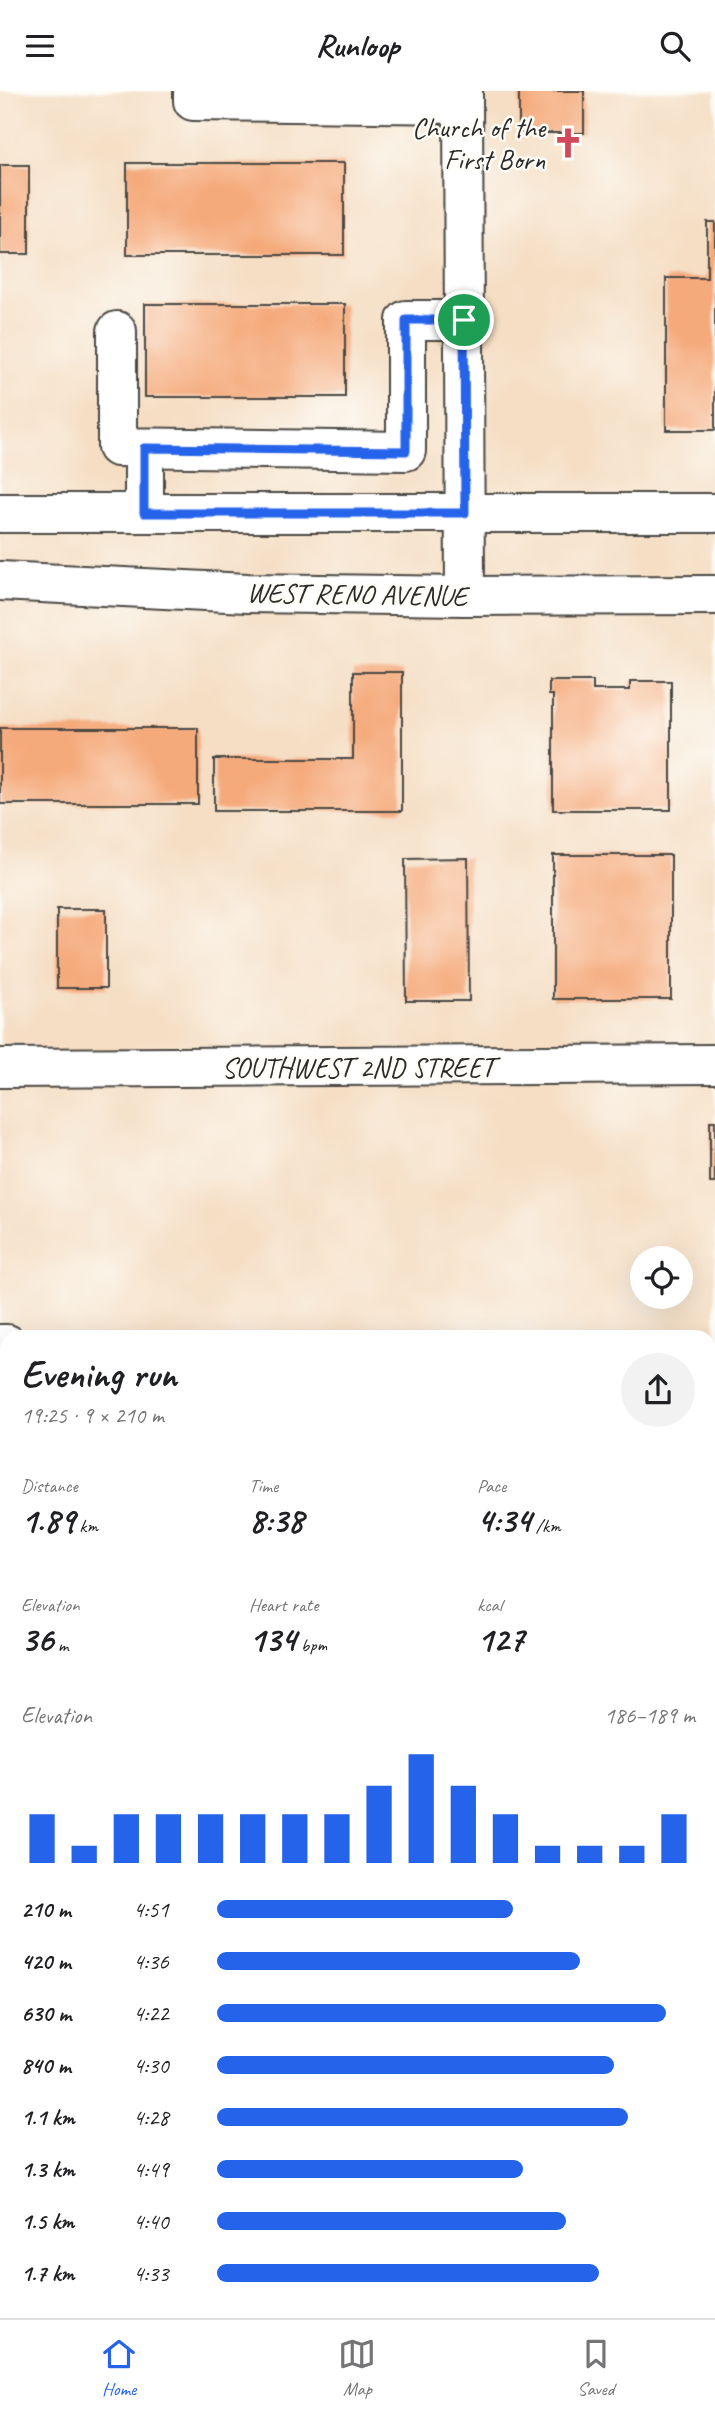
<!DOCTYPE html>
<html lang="en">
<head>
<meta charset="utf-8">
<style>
	body { margin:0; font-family:Caveat,sans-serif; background:#f2f2f2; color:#202124; height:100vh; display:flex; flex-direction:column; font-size:26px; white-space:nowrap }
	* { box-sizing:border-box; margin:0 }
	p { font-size:23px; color:#757577 }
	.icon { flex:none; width:38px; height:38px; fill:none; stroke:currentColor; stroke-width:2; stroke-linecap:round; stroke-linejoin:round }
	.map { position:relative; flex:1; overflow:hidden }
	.side { position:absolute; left:0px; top:1239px; width:716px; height:989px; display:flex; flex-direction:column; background:#fff; border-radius:21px 21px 0 0; box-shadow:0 7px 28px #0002 }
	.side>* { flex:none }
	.tools { position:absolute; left:630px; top:1155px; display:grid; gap:14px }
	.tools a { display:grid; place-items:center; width:63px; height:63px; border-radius:50%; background:#fff; box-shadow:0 7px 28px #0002; font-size:35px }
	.pin { position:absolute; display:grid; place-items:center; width:60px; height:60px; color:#fff; margin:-30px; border:4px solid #fff; border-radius:50%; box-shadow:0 2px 7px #0007 }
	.round { display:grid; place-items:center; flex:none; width:74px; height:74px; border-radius:37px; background:#f2f2f2 }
	.head { display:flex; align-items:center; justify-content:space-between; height:119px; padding:0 21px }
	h1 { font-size:38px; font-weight:700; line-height:52px }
	.figures { display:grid; grid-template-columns:repeat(3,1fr); gap:10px; height:119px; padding:7px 21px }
	.figures div { display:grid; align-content:center }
	.figures b { font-size:35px; font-weight:700 }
	.figures small { font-size:19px; font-weight:400 }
	.figures p { font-size:19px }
	.chart { height:196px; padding:14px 21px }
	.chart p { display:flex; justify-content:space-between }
	.chart svg { width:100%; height:126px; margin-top:7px; stroke:#2563eb; stroke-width:6 }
	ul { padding:0 21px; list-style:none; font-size:23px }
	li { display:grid; grid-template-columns:112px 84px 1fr; align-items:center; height:52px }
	li i { height:18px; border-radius:9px; background:#2563eb }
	header { display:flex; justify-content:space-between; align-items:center; height:91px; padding:0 21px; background:#fff; font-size:32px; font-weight:700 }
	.dock { display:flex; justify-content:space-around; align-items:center; height:98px; border-top:2px solid #e0e0e0; background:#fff; font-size:19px; color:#757577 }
	.dock a { display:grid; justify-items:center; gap:4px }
	.dock .selected { color:#2563eb }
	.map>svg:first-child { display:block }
	.building { fill:#f5aa7c }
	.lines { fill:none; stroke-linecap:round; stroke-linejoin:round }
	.minor-casing { stroke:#494642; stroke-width:42 }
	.major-casing { stroke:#494642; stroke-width:42 }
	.path { stroke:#494642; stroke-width:4.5; stroke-dasharray:2 5; stroke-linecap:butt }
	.minor { stroke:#fff; stroke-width:38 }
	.major { stroke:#fff; stroke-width:38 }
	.route-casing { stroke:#fff; stroke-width:14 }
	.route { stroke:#2563eb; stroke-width:9 }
	.labels { text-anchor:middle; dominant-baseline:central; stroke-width:5; stroke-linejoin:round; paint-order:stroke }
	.poi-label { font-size:28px; fill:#2b2b2b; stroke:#fdfcf7; text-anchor:end }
	.street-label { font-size:28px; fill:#2b2b2b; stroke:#fdfcf7 }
</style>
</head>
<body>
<header><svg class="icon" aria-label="menu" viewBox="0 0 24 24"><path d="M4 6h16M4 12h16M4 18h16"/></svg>Runloop<svg class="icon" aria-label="search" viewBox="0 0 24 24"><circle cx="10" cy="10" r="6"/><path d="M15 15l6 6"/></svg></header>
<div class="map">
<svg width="715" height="2227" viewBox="0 0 715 2227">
	<rect width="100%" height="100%" fill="#fdfcf7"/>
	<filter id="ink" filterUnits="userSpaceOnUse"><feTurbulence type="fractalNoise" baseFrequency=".0143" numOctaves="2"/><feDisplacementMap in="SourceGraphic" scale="14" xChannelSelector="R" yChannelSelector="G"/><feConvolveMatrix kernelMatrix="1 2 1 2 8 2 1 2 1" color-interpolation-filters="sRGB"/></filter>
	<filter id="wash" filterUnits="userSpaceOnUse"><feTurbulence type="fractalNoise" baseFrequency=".00686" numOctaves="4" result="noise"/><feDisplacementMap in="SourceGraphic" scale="28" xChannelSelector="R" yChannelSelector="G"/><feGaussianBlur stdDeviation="1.57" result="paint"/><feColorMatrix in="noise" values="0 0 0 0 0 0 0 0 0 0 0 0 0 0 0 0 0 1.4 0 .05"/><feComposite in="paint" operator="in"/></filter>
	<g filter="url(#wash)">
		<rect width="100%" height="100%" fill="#f5dec4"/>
		<g id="blocks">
			<g class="building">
				<rect x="519" y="0" width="65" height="42"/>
				<rect x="127" y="72" width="217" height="92"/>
				<rect x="0" y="74" width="29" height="89"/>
				<path d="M707 131H715V339H666V187H707Z"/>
				<rect x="145" y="213" width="200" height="93"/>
				<path d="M353 581H402V720H214V668H353Z"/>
				<path d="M549 590H593V599H630V590H671V719H553V604H549Z"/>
				<rect x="0" y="637" width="198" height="76"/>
				<rect x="553" y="764" width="118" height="144"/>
				<path d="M468 767 469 910H406L405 768Z"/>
				<rect x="57" y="818" width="49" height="79"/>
				<rect x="710" y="1030" width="5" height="62"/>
				<path d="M0 1403 7 1404V1558H0Z"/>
				<path d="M0 1619 7 1626V1646L0 1652Z"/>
				<path d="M3 1797 7 1800V1834L0 1827V1800Z"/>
			</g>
		</g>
	</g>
	<g filter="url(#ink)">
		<use href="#blocks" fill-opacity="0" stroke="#494642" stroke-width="2"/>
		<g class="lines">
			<g class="minor-casing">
				<g id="minor">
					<path d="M193 0V10L463 13"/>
					<path d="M463 0 465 505"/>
					<path d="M117 240V356L406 360V229H464"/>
					<path d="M144 357V422"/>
					<path d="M0 977 715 973"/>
					<path d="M0 1253H7"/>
					<path d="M709 1858H715"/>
					<path d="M0 1981H7"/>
				</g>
			</g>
			<g class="major-casing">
				<g id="major">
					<path d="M0 422H715"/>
					<path d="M0 490 247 502 465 505 715 504"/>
					<path d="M709 2031H715"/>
					<path d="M0 2071H7"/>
				</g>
			</g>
			<path class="path" d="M0 1831 7 1837"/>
			<use href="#minor" class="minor"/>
			<use href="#major" class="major"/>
		</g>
	</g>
	<g class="lines" filter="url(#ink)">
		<g class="route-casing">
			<path id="route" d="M406 229H464L465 422H144V357L406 360Z"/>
		</g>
		<use href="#route" class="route"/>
	</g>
	<defs>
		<g id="church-bare" transform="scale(2.415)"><path d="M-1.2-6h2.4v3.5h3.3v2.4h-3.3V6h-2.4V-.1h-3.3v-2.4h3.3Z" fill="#d1495b" stroke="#fdfcf7" stroke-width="2.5" paint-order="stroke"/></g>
	</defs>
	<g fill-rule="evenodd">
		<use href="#church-bare" x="568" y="52"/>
	</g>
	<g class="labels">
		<g class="poi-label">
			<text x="545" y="36">Church of the<tspan x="545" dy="32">First Born</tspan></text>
		</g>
		<g class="street-label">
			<text transform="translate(357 503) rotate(1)">WEST RENO AVENUE</text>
			<text x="358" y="976">SOUTHWEST 2ND STREET</text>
		</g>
	</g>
</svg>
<div class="tools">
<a><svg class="icon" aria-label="locate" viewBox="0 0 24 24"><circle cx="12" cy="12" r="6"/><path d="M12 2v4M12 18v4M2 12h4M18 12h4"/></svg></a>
</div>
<div class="pin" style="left:464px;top:229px;background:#1e9e55"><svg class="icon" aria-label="arrive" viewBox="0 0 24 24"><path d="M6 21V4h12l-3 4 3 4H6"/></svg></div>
<section class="side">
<div class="head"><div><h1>Evening run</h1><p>19:25 · 9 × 210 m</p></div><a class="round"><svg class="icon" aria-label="share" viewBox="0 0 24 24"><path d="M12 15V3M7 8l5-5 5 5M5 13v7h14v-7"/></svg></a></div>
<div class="figures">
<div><p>Distance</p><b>1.89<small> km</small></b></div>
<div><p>Time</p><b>8:38</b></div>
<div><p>Pace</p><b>4:34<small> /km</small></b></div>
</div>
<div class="figures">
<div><p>Elevation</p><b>36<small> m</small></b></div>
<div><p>Heart rate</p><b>134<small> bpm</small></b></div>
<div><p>kcal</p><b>127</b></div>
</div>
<div class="chart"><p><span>Elevation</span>186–189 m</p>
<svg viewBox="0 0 160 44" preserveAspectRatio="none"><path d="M5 44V27M15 44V38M25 44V27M35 44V27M45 44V27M55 44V27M65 44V27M75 44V27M85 44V17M95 44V6M105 44V17M115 44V27M125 44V38M135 44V38M145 44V38M155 44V27"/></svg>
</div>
<ul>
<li><b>210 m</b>4:51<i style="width:62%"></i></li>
<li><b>420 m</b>4:36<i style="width:76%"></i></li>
<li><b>630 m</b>4:22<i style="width:94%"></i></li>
<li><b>840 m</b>4:30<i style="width:83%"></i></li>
<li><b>1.1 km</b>4:28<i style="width:86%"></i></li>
<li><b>1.3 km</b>4:49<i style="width:64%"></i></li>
<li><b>1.5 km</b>4:40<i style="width:73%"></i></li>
<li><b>1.7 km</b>4:33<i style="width:80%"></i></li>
</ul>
</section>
</div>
<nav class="dock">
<a class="selected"><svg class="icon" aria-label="home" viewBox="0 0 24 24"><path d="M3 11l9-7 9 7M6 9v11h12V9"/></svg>Home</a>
<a><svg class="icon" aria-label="map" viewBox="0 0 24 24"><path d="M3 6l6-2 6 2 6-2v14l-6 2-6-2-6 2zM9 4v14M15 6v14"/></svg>Map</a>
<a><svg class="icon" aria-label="saved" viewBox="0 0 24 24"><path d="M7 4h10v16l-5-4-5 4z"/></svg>Saved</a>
</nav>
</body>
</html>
